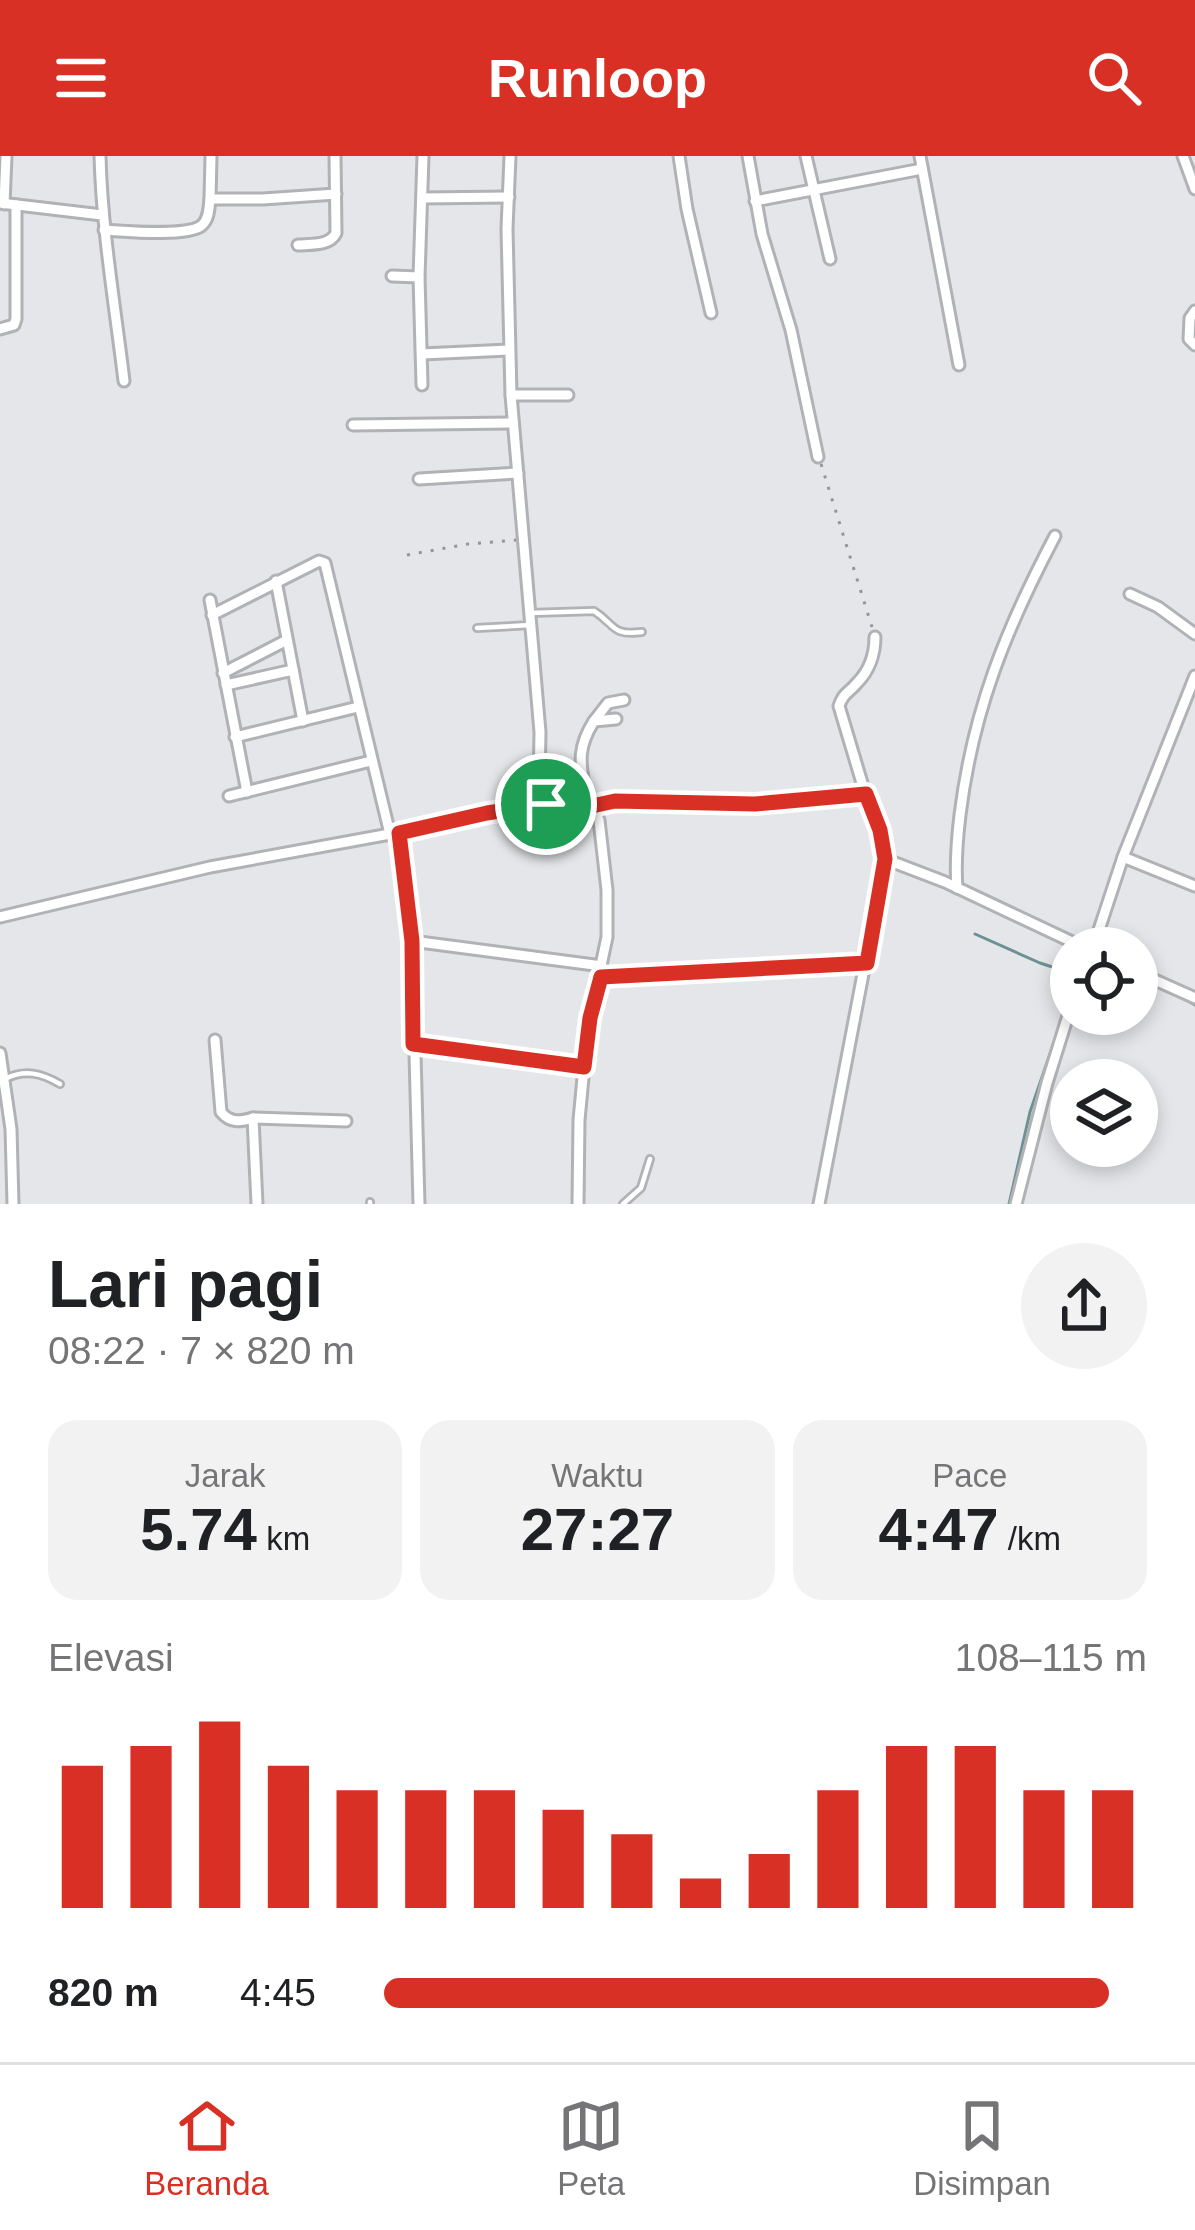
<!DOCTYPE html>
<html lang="id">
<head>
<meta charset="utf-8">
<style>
	body { margin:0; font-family:Arial,sans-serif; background:#f2f2f2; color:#202124; height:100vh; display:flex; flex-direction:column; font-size:45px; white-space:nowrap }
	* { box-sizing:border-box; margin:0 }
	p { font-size:39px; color:#757577 }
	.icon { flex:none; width:66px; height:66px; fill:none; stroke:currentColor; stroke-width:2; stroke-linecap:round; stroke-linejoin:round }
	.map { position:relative; height:1048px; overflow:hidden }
	.side { display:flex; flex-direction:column; background:#fff; flex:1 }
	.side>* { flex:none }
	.controls { position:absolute; left:1050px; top:771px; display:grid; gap:24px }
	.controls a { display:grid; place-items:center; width:108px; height:108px; border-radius:50%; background:#fff; box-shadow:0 6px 18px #0003; font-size:60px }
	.pin { position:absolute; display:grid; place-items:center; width:102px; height:102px; color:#fff; margin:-51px; border:6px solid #fff; border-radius:50%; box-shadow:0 3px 12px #0007 }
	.round { display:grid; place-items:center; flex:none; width:126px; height:126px; border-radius:63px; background:#f2f2f2 }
	.overview { display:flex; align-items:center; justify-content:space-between; height:204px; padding:0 48px }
	h1 { font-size:66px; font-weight:800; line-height:90px }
	.metrics { display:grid; grid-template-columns:repeat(3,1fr); gap:18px; height:204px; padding:12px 48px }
	.metrics div { display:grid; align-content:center; border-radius:30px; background:#f2f2f2; text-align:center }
	.metrics b { font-size:60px; font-weight:800 }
	.metrics small { font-size:33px; font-weight:400 }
	.metrics p { font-size:33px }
	.chart { height:336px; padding:24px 48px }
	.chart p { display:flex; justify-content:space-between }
	.chart svg { width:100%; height:216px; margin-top:12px; stroke:#d93025; stroke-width:6 }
	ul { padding:0 48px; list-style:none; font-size:39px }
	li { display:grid; grid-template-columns:192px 144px 1fr; align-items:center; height:90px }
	li i { height:30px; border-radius:15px; background:#d93025 }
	header { display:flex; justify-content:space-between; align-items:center; height:156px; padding:0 48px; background:#d93025; color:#fff; font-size:54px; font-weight:800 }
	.menu { display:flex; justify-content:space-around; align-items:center; height:168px; border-top:3px solid #e0e0e0; background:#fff; font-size:33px; color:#757577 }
	.menu a { display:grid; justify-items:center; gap:6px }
	.menu .selected { color:#d93025 }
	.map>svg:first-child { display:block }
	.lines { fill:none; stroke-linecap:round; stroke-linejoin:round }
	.stream { stroke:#6b9292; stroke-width:3 }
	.service-casing { stroke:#b1b2b5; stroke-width:10 }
	.minor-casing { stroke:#b1b2b5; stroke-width:15 }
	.path { stroke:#959597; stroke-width:3; stroke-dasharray:3 9; stroke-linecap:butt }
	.service { stroke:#fff; stroke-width:4.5 }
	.minor { stroke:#fff; stroke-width:9 }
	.route-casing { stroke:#fff; stroke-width:24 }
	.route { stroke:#d93025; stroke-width:15 }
</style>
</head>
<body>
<header><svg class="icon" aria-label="menu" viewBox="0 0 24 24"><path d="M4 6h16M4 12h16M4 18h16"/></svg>Runloop<svg class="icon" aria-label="search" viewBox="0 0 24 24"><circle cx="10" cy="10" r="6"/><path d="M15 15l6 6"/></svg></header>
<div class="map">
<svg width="1195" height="1048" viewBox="0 0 1195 1048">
	<rect width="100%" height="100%" fill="#e5e6e9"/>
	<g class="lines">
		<g class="stream">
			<path d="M975 778 1040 807 1071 817"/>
			<path d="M1137 823 1169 835"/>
			<path d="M1178 839 1195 849"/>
			<path d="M1063 890 1075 858"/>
			<path d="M1009 1048 1030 956 1071 837"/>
		</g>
		<g class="service-casing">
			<g id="service">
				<path d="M530 457 594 455C616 469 611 480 642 476"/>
				<path d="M477 472 531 469"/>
				<path d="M5 923C25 913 41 917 60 928"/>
				<path d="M370 1048V1046"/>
				<path d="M623 1048 641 1032 650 1003"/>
			</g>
		</g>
		<g class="minor-casing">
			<g id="minor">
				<path d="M100 0C102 75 115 150 124 225"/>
				<path d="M510 0 507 73 511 239 540 576 539 632 546 648 592 650 599 664 607 734V781L590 862 584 911 579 964 578 1048"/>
				<path d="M679 0 687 53 711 157"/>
				<path d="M748 0 762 78 791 174 818 301"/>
				<path d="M806 0 830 103"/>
				<path d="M920 0 959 209"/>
				<path d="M1183 0 1195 33"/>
				<path d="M422 42 509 41"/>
				<path d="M210 43 211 0"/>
				<path d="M755 45 922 13"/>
				<path d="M0 47 102 59"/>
				<path d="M4 48 6 0"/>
				<path d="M104 74C124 75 185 81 201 70 209 64 209 52 210 43H263L336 38"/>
				<path d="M298 89C311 88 330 90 336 77L335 0"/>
				<path d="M392 120 419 121 423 0"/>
				<path d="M419 121 422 229"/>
				<path d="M1195 155 1190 162 1189 183 1195 189"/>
				<path d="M0 173 14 169 16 163V49"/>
				<path d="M422 198 509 194"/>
				<path d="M511 239H568"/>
				<path d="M353 269 513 267"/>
				<path d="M419 323 518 317"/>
				<path d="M276 425 303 565"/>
				<path d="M1130 438 1158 451 1195 478"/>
				<path d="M210 444 247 636"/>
				<path d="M212 459 319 405 325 407 390 678 487 657 546 648"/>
				<path d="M223 517 287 484"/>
				<path d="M226 529 293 514"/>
				<path d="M594 565 608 547 624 544"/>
				<path d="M235 581 358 551"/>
				<path d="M229 640 371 605"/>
				<path d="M592 650 615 645 783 647 865 637"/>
				<path d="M587 651C583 614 573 598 594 565L616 563"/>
				<path d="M399 677 412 785 419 1048"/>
				<path d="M1123 701 1195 730"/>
				<path d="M885 703 945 726 1085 792"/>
				<path d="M957 732C955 707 957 684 960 659 973 554 1006 473 1055 380"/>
				<path d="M0 761 210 711 390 678"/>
				<path d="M412 785 602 810"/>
				<path d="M1093 792 1123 701 1195 520"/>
				<path d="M1137 816 1195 842"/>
				<path d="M601 821 867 807"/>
				<path d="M215 884 221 956C230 967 240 966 253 962L257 1048"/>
				<path d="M413 888 584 911"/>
				<path d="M0 897 11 973 13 1048"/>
				<path d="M253 962 346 965"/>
				<path d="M819 1048 885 703 880 674 865 637 839 550C843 537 849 537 857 527 869 515 875 498 875 481"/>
				<path d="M1016 1048 1047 927 1071 850"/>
			</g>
		</g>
		<g class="path">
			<path d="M821 308 872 471"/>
			<path d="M407 399 468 388 516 384"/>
		</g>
		<use href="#service" class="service"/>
		<use href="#minor" class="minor"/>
	</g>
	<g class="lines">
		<g class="route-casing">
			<path id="route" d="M866 638 880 674 885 703 867 807 601 821 590 862 584 911 413 888 412 785 399 677 487 657 546 648 592 650 615 645 755 648Z"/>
		</g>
		<use href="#route" class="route"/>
	</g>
</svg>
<div class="controls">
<a><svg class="icon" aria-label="locate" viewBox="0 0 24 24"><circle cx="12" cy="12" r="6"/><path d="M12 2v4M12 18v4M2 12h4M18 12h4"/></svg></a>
<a><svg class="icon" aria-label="layers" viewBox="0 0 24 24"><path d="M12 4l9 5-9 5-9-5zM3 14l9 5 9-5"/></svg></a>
</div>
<div class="pin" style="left:546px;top:648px;background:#1e9e55"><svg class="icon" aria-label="arrive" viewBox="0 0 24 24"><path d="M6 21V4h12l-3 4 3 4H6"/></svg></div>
</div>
<section class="side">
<div class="overview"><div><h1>Lari pagi</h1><p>08:22 · 7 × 820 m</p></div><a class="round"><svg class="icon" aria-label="share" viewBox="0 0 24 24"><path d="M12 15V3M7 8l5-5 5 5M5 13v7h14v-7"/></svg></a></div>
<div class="metrics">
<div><p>Jarak</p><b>5.74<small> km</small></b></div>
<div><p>Waktu</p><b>27:27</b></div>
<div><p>Pace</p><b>4:47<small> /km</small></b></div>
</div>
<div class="chart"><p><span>Elevasi</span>108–115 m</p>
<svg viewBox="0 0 160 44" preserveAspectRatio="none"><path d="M5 44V15M15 44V11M25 44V6M35 44V15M45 44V20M55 44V20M65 44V20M75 44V24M85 44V29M95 44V38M105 44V33M115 44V20M125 44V11M135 44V11M145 44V20M155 44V20"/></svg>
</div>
<ul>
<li><b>820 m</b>4:45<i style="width:95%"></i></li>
</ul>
</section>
<nav class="menu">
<a class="selected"><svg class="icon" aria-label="home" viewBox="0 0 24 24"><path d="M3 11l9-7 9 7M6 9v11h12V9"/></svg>Beranda</a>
<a><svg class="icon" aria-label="map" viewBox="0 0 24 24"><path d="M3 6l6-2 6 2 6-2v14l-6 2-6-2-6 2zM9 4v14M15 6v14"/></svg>Peta</a>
<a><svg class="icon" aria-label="saved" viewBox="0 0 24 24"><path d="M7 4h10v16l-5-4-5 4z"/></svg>Disimpan</a>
</nav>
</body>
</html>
